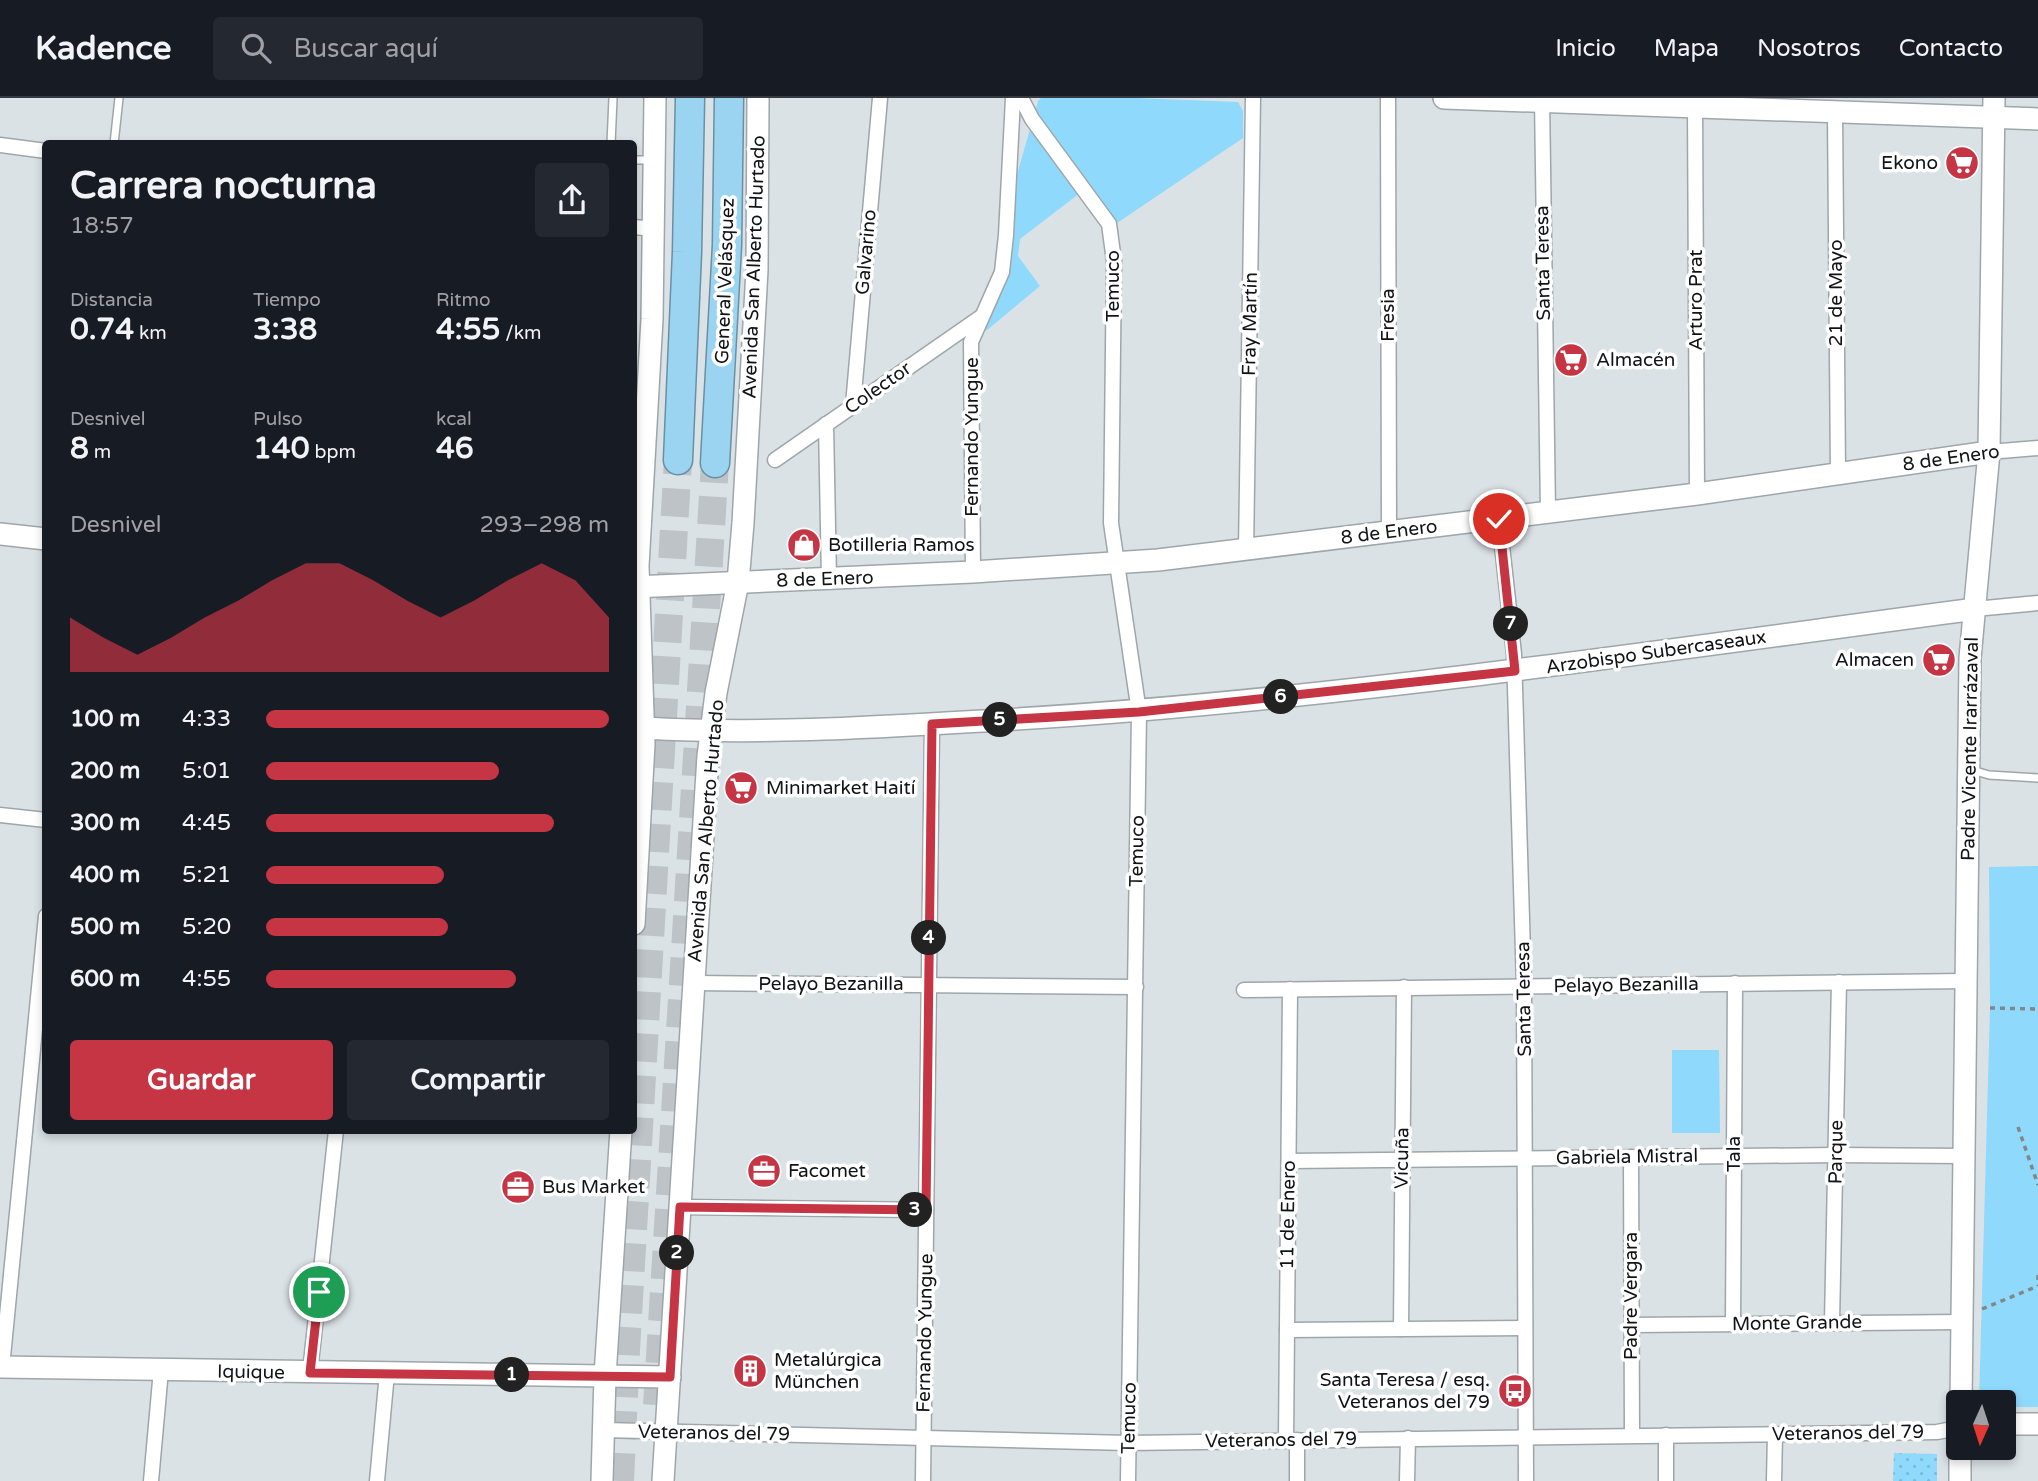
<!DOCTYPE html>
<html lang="es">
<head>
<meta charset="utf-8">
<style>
	body { margin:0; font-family:"Varela Round",sans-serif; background:#242831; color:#f1f3f6; height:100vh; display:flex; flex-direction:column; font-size:26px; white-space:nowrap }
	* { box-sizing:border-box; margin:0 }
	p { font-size:23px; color:#9ea1a6 }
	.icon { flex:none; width:38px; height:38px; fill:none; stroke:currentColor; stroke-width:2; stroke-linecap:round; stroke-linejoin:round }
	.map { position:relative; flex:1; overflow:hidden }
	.panel { position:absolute; left:42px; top:42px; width:595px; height:994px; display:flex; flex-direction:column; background:#171b24; border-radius:7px; box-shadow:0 4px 10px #0003 }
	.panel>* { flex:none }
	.needle { width:46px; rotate:183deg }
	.controls { position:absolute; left:1946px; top:1292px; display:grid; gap:14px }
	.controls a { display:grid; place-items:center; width:70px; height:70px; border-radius:7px; background:#171b24; box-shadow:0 4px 10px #0003; font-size:35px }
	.pin { position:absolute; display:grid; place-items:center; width:60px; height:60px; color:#fff; margin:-30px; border:4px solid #fff; border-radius:50%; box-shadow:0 2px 7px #0007 }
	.km { position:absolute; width:35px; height:35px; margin:-18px; border-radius:50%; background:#222; color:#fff; font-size:19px; line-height:35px; text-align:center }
	.round { display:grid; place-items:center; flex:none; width:74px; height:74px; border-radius:7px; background:#242831 }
	.overview { display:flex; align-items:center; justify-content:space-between; height:119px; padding:0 28px }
	h1 { font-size:38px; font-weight:700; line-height:52px }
	.stats { display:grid; grid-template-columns:repeat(3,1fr); gap:10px; height:119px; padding:7px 28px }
	.stats div { display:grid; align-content:center }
	.stats b { font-size:30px; font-weight:700 }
	.stats small { font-size:19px; font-weight:400 }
	.stats p { font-size:19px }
	.chart { height:196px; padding:14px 28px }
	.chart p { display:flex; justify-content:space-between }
	.chart svg { width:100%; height:126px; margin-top:7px; fill:#c53544; opacity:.7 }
	.action { display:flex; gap:14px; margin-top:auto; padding:14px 28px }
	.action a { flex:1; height:80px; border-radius:7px; background:#c53544; color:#fff; font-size:28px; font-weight:700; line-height:80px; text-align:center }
	.action a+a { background:#242831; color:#f1f3f6 }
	ul { padding:0 28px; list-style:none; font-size:23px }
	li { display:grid; grid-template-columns:112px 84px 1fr; align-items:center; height:52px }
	li i { height:18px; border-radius:9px; background:#c53544 }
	header { display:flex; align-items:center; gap:42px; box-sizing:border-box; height:98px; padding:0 35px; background:#171b24; border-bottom:2px solid #363941 }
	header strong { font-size:33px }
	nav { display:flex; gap:38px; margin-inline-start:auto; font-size:24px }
	.search { width:490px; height:63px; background:#242831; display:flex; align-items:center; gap:18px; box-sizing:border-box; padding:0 24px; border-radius:7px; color:#9ea1a6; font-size:26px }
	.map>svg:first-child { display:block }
	.grass { fill:url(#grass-dots) }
	.green { fill:#8fd9fd }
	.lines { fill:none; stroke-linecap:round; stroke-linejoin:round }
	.highway-tunnel { stroke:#bdc3c7; stroke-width:28; stroke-dasharray:28 14; stroke-linecap:butt }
	.lane-casing { stroke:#9fa6aa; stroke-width:10 }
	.street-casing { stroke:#9fa6aa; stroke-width:17 }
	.secondary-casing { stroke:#9fa6aa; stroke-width:24 }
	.highway-casing { stroke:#6a90a3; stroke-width:31 }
	.path { stroke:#82878a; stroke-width:3.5; stroke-dasharray:5 5; stroke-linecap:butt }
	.lane { stroke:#fff; stroke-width:7 }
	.street { stroke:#fff; stroke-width:14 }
	.secondary { stroke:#fff; stroke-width:21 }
	.highway { stroke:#9ad4f0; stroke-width:28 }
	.route-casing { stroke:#fff; stroke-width:14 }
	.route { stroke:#c53544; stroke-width:9 }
	.labels { text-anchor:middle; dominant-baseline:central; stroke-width:7; stroke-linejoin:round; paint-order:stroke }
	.poi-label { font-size:19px; fill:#111315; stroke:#fff; text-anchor:start }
	.street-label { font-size:19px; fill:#111315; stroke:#fff }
</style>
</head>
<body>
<header>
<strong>Kadence</strong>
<div class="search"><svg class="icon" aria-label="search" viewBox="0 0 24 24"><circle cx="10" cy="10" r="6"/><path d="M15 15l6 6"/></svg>Buscar aquí</div>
<nav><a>Inicio</a><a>Mapa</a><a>Nosotros</a><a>Contacto</a></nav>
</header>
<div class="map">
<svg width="2038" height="1383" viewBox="0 0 2038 1383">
	<defs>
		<pattern id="grass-dots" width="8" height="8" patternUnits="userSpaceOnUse" patternTransform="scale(1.75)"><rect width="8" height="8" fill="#8fd9fd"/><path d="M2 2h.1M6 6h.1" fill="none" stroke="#7ab9d8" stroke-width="1.8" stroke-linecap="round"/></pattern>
	</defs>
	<rect width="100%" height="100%" fill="#dbe2e6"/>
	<path class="grass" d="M1894 1355 1937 1356V1383H1893Z"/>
	<g class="green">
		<path d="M1041 0H1134L1238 4 1243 13V40L1117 125 1089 88 1020 141 1018 158 1040 188 986 233 987 215 1014 87 1038 3Z"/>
		<path d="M2038 768V1309H2004V1304H1979L1990 910 1989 769Z"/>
		<path d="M1672 952H1719L1720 1035H1672Z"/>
	</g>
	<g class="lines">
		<g class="highway-tunnel">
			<path d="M657 1307 715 365"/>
			<path d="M620 1383 626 1252 678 362"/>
		</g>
		<g class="lane-casing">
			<g id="lane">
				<path d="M114 46 119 0"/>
				<path d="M611 46 613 0"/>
				<path d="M634 62H650"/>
				<path d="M1972 672 1989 677 2038 680"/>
			</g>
		</g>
		<g class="street-casing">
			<g id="street">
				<path d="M1021 0 1032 21 1109 126 1114 163 1111 425 1139 614 1128 1383"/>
				<path d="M1388 0 1389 435"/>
				<path d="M1542 0 1548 414"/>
				<path d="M1695 9 1697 396"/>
				<path d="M1835 14 1838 376"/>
				<path d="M0 47 46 53"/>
				<path d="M634 129 654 131"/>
				<path d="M853 307 880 0"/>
				<path d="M826 326 829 481"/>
				<path d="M1989 354 2038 350"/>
				<path d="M775 362 981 219"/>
				<path d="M1499 421 1514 556 1524 888 1526 1383"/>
				<path d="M1246 452 1253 0"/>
				<path d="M973 474 971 244 1002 174 1006 137 1013 0"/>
				<path d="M1975 511 2038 505"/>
				<path d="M0 717 46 722"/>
				<path d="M694 885 1136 889"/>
				<path d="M1244 892 1966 883"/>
				<path d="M1631 1059 1632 1337"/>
				<path d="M1289 1063 1836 1057 1964 1058"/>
				<path d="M680 1109 926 1112"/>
				<path d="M1832 1224 1839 884"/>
				<path d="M1733 1226 1735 885"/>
				<path d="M1631 1227 1962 1224"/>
				<path d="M1401 1231 1404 889"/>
				<path d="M1287 1232 1525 1230"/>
				<path d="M2 1269 46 818"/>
				<path d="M310 1274 336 1032"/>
				<path d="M604 1332 1128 1345 1937 1334 1958 1330"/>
				<path d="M1286 1342 1290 891"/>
				<path d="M151 1383 161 1272"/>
				<path d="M377 1383 387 1275"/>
				<path d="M923 1383 932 626"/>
				<path d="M1297 1383V1342"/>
				<path d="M1407 1383 1408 1340"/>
				<path d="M1666 1383V1337"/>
				<path d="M1774 1383 1775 1336"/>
			</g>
		</g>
		<g class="secondary-casing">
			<g id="secondary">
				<path d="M1444 0 2038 21"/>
				<path d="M0 436 46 441"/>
				<path d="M634 489 973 474 1158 462 1697 396 1989 354"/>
				<path d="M644 630C762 637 881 629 1000 622 1327 603 1650 554 1975 511"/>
				<path d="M634 826 644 646 638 468 652 221 655 0"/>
				<path d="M0 1269 670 1279"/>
				<path d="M1961 1304 1970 560 1989 354 1994 0"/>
				<path d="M2004 1326H2038"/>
				<path d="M602 1383 605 1278 621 1032"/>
				<path d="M663 1383 708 658 716 595 738 484 743 425 757 172 758 0"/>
				<path d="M1960 1383V1349"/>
			</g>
		</g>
		<g class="highway-casing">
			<g id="highway">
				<path d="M678 362 687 154 690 0"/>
				<path d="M715 365 727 147 729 0"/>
			</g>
		</g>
		<g class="path">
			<path d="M1990 910 2038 911"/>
			<path d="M2018 1029 2038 1087"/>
			<path d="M2038 1177V1188"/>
			<path d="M1982 1211 2038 1188"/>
		</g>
		<use href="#lane" class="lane"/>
		<use href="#street" class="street"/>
		<use href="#secondary" class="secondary"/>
		<use href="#highway" class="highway"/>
	</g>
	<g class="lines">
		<g class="route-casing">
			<path id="route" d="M319 1194 310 1275 670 1279 680 1109 926 1112 932 626 1139 614 1515 573 1499 421"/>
		</g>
		<use href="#route" class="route"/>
	</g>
	<defs>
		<g id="supermarket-disc" transform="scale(1.75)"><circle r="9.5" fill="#c53544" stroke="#fff"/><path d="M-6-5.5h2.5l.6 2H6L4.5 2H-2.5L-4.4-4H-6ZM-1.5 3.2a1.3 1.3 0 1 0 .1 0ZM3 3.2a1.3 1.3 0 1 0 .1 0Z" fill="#fff"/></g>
		<g id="shop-disc" transform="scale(1.75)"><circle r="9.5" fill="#c53544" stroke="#fff"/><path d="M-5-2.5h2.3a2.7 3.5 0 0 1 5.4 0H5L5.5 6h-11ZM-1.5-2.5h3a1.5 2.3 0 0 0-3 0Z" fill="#fff"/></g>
		<g id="office-disc" transform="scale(1.75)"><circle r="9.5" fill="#c53544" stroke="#fff"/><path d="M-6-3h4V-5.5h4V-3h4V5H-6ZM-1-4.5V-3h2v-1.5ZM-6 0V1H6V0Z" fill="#fff"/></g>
		<g id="building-disc" transform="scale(1.75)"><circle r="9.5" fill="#c53544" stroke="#fff"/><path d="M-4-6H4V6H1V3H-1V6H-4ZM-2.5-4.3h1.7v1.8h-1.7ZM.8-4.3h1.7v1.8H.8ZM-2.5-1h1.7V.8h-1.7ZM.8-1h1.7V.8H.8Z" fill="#fff"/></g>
		<g id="bus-disc" transform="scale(1.75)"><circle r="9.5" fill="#c53544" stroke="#fff"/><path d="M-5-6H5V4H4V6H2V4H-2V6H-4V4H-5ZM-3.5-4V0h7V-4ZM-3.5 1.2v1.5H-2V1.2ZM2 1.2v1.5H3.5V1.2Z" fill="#fff"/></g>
	</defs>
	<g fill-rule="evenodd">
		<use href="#supermarket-disc" x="1962" y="65"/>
		<use href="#supermarket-disc" x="1571" y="262"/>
		<use href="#shop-disc" x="804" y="447"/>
		<use href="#supermarket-disc" x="1939" y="562"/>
		<use href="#supermarket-disc" x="741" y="690"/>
		<use href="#office-disc" x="764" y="1073"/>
		<use href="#office-disc" x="518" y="1089"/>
		<use href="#building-disc" x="750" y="1273"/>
		<use href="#bus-disc" x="1515" y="1293"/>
	</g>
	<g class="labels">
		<g class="poi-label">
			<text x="1938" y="65" text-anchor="end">Ekono</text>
			<text x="1596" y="262">Almacén</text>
			<text x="828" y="447">Botilleria Ramos</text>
			<text x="1914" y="562" text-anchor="end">Almacen</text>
			<text x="766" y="690">Minimarket Haití</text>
			<text x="788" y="1073">Facomet</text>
			<text x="542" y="1089">Bus Market</text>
			<text x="774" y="1262">Metalúrgica<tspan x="774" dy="22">München</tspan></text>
			<text x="1490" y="1282" text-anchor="end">Santa Teresa / esq.<tspan x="1490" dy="22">Veteranos del 79</tspan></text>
		</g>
		<g class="street-label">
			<text transform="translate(866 154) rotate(-85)">Galvarino</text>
			<text transform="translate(1543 165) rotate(-91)">Santa Teresa</text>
			<text transform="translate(754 169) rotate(-88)">Avenida San Alberto Hurtado</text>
			<text transform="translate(725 183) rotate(-88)">General Velásquez</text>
			<text transform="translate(1113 188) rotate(-90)">Temuco</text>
			<text transform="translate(1836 195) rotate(-90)">21 de Mayo</text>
			<text transform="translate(1696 202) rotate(-90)">Arturo Prat</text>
			<text transform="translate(1388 217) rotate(-90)">Fresia</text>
			<text transform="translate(1250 226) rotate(-89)">Fray Martín</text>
			<text transform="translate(878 290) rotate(-35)">Colector</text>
			<text transform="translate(972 339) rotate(-90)">Fernando Yungue</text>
			<text transform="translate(1951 360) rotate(-8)">8 de Enero</text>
			<text transform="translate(1389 434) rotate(-7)">8 de Enero</text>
			<text transform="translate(825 481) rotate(-2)">8 de Enero</text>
			<text transform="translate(1656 554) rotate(-8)">Arzobispo Subercaseaux</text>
			<text transform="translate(1970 651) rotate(-89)">Padre Vicente Irarrázaval</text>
			<text transform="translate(706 733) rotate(-85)">Avenida San Alberto Hurtado</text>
			<text transform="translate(1137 753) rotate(-89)">Temuco</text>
			<text x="831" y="886">Pelayo Bezanilla</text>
			<text transform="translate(1626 887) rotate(-1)">Pelayo Bezanilla</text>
			<text transform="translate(1524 901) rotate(-91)">Santa Teresa</text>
			<text transform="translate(1836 1054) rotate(-89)">Parque</text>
			<text transform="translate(1734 1056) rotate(-90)">Tala</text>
			<text transform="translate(1627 1059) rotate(-1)">Gabriela Mistral</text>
			<text transform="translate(1402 1060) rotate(-89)">Vicuña</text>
			<text transform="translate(1288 1117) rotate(-89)">11 de Enero</text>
			<text transform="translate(1631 1198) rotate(-90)">Padre Vergara</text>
			<text transform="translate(1797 1225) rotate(-1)">Monte Grande</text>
			<text transform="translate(925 1235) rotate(-89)">Fernando Yungue</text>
			<text transform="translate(251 1274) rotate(1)">Iquique</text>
			<text transform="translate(1129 1320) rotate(-89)">Temuco</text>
			<text transform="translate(714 1335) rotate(1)">Veteranos del 79</text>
			<text transform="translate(1848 1335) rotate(-1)">Veteranos del 79</text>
			<text transform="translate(1281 1342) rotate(-1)">Veteranos del 79</text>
		</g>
	</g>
</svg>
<div class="controls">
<a><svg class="needle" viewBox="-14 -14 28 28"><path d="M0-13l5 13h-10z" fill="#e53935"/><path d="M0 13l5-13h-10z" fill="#9ea1a6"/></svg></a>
</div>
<div class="pin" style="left:319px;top:1194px;background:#1e9e55"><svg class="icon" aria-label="arrive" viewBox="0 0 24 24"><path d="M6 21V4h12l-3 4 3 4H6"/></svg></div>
<div class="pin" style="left:1499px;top:421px;background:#d93025"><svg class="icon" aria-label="check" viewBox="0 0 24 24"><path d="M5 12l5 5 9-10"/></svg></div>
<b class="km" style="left:512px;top:1277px">1</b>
<b class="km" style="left:677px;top:1155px">2</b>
<b class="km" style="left:915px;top:1112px">3</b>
<b class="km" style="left:929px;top:840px">4</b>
<b class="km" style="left:1000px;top:622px">5</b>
<b class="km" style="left:1281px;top:599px">6</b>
<b class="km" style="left:1511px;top:526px">7</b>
<section class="panel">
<div class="overview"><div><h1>Carrera nocturna</h1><p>18:57</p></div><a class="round"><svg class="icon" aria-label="share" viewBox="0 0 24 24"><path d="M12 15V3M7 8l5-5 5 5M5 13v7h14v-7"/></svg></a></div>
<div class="stats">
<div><p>Distancia</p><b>0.74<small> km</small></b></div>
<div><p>Tiempo</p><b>3:38</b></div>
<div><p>Ritmo</p><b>4:55<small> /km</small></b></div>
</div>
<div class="stats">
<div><p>Desnivel</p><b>8<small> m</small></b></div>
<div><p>Pulso</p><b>140<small> bpm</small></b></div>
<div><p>kcal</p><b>46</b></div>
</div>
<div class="chart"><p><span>Desnivel</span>293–298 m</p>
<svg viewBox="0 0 160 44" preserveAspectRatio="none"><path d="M0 44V25L10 32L20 38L30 32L40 25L50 19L60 12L70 6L80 6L90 12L100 19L110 25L120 19L130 12L140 6L150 12L160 25V44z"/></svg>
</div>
<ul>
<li><b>100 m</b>4:33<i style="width:100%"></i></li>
<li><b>200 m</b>5:01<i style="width:68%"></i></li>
<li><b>300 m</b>4:45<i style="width:84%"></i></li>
<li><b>400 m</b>5:21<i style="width:52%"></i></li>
<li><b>500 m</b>5:20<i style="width:53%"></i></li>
<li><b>600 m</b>4:55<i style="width:73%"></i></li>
</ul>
<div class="action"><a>Guardar</a><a>Compartir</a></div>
</section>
</div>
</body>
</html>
